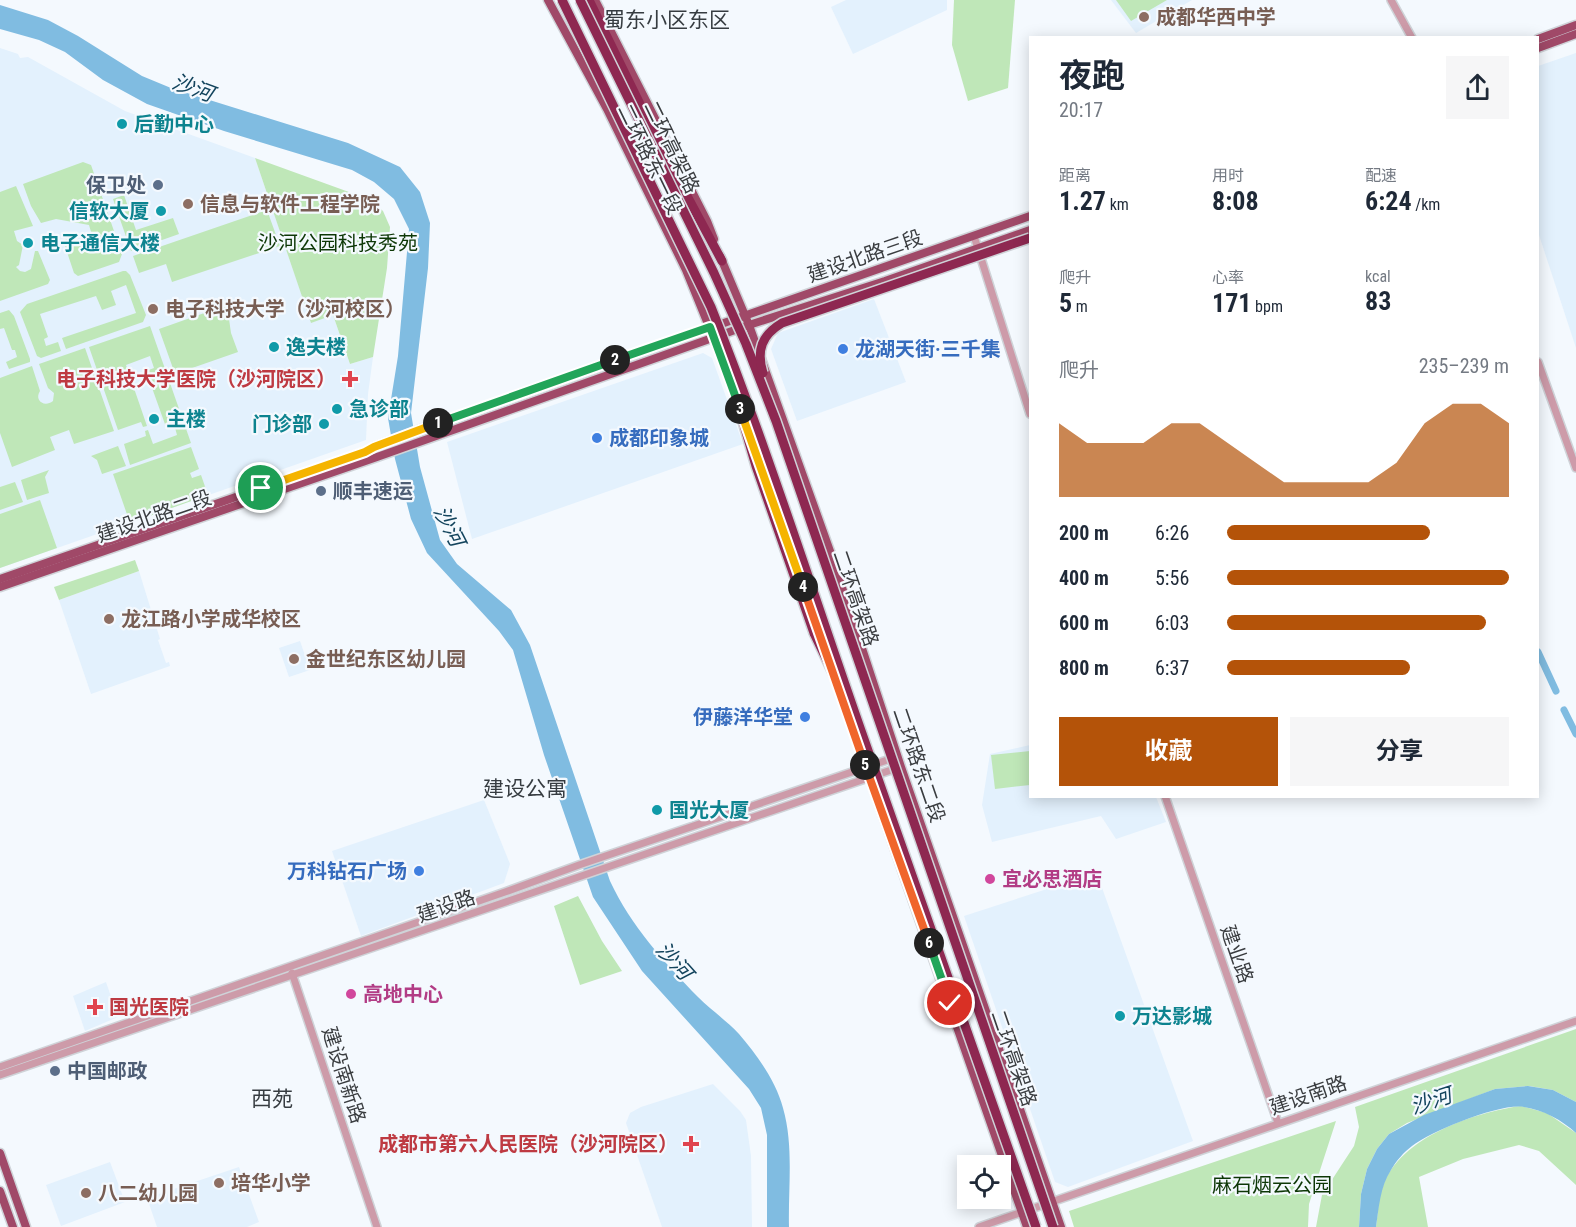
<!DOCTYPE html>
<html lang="zh">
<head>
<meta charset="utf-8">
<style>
	body { margin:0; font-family:"Roboto Condensed","Noto Sans SC",sans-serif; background:#f6f6f7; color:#1f2937; height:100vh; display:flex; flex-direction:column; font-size:22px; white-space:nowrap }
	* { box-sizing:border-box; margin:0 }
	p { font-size:20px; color:#747a83 }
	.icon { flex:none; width:33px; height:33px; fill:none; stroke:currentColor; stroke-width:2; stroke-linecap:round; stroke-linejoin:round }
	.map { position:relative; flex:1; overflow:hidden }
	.drawer { position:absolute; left:1029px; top:36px; width:510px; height:762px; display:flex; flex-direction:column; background:#fff; border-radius:0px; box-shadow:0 3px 15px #0003 }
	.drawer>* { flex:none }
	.controls { position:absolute; left:957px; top:1155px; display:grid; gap:12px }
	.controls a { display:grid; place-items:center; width:54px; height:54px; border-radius:0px; background:#fff; box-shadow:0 3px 15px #0003; font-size:30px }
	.pin { position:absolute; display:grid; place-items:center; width:51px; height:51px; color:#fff; margin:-26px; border:3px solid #fff; border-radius:50%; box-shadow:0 2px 6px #0007 }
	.km { position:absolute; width:30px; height:30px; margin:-15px; border-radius:50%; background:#222; color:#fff; font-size:16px; line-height:30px; text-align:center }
	.round { display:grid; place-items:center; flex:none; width:63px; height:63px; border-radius:0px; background:#f6f6f7 }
	.headline { display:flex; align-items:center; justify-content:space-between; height:102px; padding:0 30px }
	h1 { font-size:33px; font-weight:700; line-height:45px }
	.metrics { display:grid; grid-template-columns:repeat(3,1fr); gap:9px; height:102px; padding:6px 30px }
	.metrics div { display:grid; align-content:center }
	.metrics b { font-size:26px; font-weight:700 }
	.metrics small { font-size:16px; font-weight:400 }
	.metrics p { font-size:16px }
	.chart { height:168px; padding:12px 30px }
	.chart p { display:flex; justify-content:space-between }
	.chart svg { width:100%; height:108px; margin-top:6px; fill:#b45309; opacity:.7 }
	.button { display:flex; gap:12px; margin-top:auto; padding:12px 30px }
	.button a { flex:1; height:69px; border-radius:0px; background:#b45309; color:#fff; font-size:24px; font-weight:700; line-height:69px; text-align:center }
	.button a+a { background:#f6f6f7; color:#1f2937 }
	ul { padding:0 30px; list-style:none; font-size:20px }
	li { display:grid; grid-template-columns:96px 72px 1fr; align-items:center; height:45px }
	li i { height:15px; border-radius:8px; background:#b45309 }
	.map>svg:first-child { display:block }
	.built { fill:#e3f1fd }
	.green { fill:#bfe7b8 }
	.water { fill:#80bce1 }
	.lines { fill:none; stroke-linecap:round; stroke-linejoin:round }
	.canal { stroke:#80bce1; stroke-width:7 }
	.minor-casing { stroke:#cfd3d8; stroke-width:10 }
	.major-casing { stroke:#cfd3d8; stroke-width:11 }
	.highway-casing { stroke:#cfd3d8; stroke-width:12 }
	.minor { stroke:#cd9ba9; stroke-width:7 }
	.major { stroke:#a04968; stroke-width:8 }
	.highway { stroke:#8e2851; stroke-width:9 }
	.highway-bridge-casing { stroke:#cfd3d8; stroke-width:12; stroke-linecap:butt }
	.highway-bridge { stroke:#8e2851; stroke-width:9 }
	.split-1-casing { stroke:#fff; stroke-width:12 }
	.split-2-casing { stroke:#fff; stroke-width:12 }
	.split-3-casing { stroke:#fff; stroke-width:12 }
	.split-4-casing { stroke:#fff; stroke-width:12 }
	.split-5-casing { stroke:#fff; stroke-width:12 }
	.split-6-casing { stroke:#fff; stroke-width:12 }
	.split-7-casing { stroke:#fff; stroke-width:12 }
	.split-1 { stroke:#f5b400; stroke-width:8 }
	.split-2 { stroke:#22a559; stroke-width:8 }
	.split-3 { stroke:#22a559; stroke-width:8 }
	.split-4 { stroke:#f5b400; stroke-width:8 }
	.split-5 { stroke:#f0652b; stroke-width:8 }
	.split-6 { stroke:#f0652b; stroke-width:8 }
	.split-7 { stroke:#22a559; stroke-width:8 }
	.education-dot { fill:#8d6e63; stroke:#f4f9fe; stroke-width:2 }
	.culture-dot { fill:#0f9aa8; stroke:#f4f9fe; stroke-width:2 }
	.service-dot { fill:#5c6f8a; stroke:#f4f9fe; stroke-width:2 }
	.shop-dot { fill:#3f7fe0; stroke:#f4f9fe; stroke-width:2 }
	.health-dot { fill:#e0444e; stroke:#f4f9fe; stroke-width:2 }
	.hotel-dot { fill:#d1479c; stroke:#f4f9fe; stroke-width:2 }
	.labels { text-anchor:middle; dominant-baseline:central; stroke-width:4.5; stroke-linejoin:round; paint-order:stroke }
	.education-label { font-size:20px; font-weight:bold; fill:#785e54; stroke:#f4f9fe; text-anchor:start }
	.culture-label { font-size:20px; font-weight:bold; fill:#0d838f; stroke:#f4f9fe; text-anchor:start }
	.street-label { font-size:20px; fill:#3a3d40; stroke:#f4f9fe }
	.service-label { font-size:20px; font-weight:bold; fill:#4e5e75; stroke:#f4f9fe; text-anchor:start }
	.park-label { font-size:20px; fill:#0d3706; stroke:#f4f9fe }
	.shop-label { font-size:20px; font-weight:bold; fill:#366cbe; stroke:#f4f9fe; text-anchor:start }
	.health-label { font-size:20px; font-weight:bold; fill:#be3a42; stroke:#f4f9fe; text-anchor:end }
	.hotel-label { font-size:20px; font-weight:bold; fill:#b23c85; stroke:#f4f9fe; text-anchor:start }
	.neighbourhood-label { font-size:21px; fill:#363c41; stroke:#f4f9fe }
	.water-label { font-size:21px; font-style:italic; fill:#13445d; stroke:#f4f9fe }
</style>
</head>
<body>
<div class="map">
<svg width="1576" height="1227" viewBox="0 0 1576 1227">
	<rect width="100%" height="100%" fill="#f4f9fe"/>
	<g class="built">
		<path d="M846 0H947V10L853 54 831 7Z"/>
		<path d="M1111 0H1192L1136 33Z"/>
		<path d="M0 48 18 54 20 58 28 57 125 111 255 158 311 322 333 315 350 364 373 357 368 394 366 440 0 568Z"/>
		<path d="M1576 53V348L1538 232V66Z"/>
		<path d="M874 299 906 382 797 421 771 349 778 333Z"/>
		<path d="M703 353 712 358 743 444 472 539 447 442Z"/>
		<path d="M139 571 160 639 158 640 166 663 169 662 170 666 91 694 59 600Z"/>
		<path d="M300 641 310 670 289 677 279 648Z"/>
		<path d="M1030 745V796L1156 797 1166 822 1116 839 1101 816 992 842 982 805 990 754Z"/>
		<path d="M484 800 510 864 504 883 361 936 332 851Z"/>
		<path d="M1087 876 1101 885 1193 1141 1068 1187 1055 1182 964 916Z"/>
		<path d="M106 982 118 1017 85 1031 73 996Z"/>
		<path d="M713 1084 740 1111 746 1120 751 1156 752 1227H662L626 1123 630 1113 641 1107Z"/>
		<path d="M110 1162 125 1202 61 1226 46 1185Z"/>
		<path d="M239 1167 259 1222 247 1227H157L147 1198Z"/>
	</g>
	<g class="green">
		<path d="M954 0H1015L1008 88 968 101 952 45Z"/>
		<path d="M1116 0H1167L1131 21Z"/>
		<path d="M255 158 371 200 383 211 390 227 387 268 373 357 350 364 333 315 311 323Z"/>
		<path d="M83 162 91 165 122 254 119 262 78 276 74 273 64 243 66 239 94 242 89 225 56 219 41 223 31 206 23 184Z"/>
		<path d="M16 186 33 226 14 231 17 241 23 245 19 265 16 267 20 271 25 272 31 269 35 251H38L50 280 48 284 0 301V192Z"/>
		<path d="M124 195 136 230 173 218 179 234 131 251 113 199Z"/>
		<path d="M267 210 280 246 172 282 166 264 139 273 133 256Z"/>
		<path d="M123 271H126L130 275 146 315 143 322 66 349 62 338 136 313 126 285 111 291 116 305 102 310 96 296 40 314 48 337 44 339 46 346 58 342 61 351 41 358 37 356 20 312 27 304Z"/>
		<path d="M227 305 231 333 238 352 175 374 159 329Z"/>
		<path d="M9 310 14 316 30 359V362L9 369 6 362 17 357 15 350H12L4 328 0 329V313Z"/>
		<path d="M150 326 191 443 130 465 124 444 146 436 145 431 148 430 153 444 177 435 174 424 166 427 146 371 154 368 150 356 126 365 147 426 143 427 141 422 118 430 89 347Z"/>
		<path d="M85 348 114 431 74 444 69 430 50 437 55 450 12 467 0 433V378L32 366 40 391C34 400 44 408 53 401L54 393 48 388 39 364Z"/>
		<path d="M118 446 126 466 102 474 97 460 91 456Z"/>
		<path d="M191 447 199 469 190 473 192 478 201 475 208 495 130 523 113 474Z"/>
		<path d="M49 470 45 477 49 493 27 500 21 480Z"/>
		<path d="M15 482 23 502 0 510V487Z"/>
		<path d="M40 500 57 548 0 568V514Z"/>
		<path d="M135 560 139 571 59 600 54 587Z"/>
		<path d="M1030 751V785L995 789 991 755Z"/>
		<path d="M578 896 602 941 622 971 580 985 554 906Z"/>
		<path d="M1576 1029V1102L1553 1090 1529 1086 1495 1089 1407 1123 1389 1134 1377 1149 1367 1169 1361 1194 1359 1227H1316L1322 1195 1354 1146 1359 1127 1355 1107Z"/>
		<path d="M1521 1106 1547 1113 1576 1133V1185L1539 1151 1519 1145 1463 1159 1419 1177 1428 1227H1376C1378 1214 1378 1198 1383 1186 1400 1137 1475 1112 1521 1106Z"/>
		<path d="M1336 1121 1309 1204 1308 1227H1074L1069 1211Z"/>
	</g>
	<g class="water">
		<path d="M0 5 48 20 78 36 142 76 171 88 348 143 400 167 420 192 430 223 428 268 411 413 420 467 440 540 457 564 511 610 530 645 610 881C631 926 664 962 698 997 711 1010 727 1021 739 1034 757 1055 776 1081 783 1108 794 1146 788 1188 789 1227H767V1135L761 1108 749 1089 642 971 593 897 544 755 513 650 499 631 427 553 411 519 395 459 388 418 398 356 409 229 394 199 374 182 352 170 224 131 147 104 103 80 65 52 39 40 0 29Z"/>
		<path d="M1528 1086 1553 1090 1576 1102V1133C1562 1120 1543 1110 1524 1107 1500 1103 1432 1131 1412 1146 1404 1152 1396 1161 1391 1170 1380 1187 1379 1207 1376 1227H1359L1361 1194 1367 1169 1377 1149 1389 1134 1424 1115 1495 1089Z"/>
	</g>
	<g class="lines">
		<g class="canal">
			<path d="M1538 652 1556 691"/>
			<path d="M1564 710 1576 734"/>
		</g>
		<g class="minor-casing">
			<g id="minor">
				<path d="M1391 0 1412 38"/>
				<path d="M974 236 1030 414"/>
				<path d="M1538 362 1576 468"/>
				<path d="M1165 796 1278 1123"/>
				<path d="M292 973 377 1227"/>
				<path d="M0 1067 505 892 579 865 896 757"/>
				<path d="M0 1075 897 768"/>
				<path d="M979 1227 1576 1021"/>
			</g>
		</g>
		<g class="major-casing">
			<g id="major">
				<path d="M548 0 607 109 686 270 723 361"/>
				<path d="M595 0 707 221 714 239"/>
				<path d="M1538 39 1576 25"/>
				<path d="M1538 48 1576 34"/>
				<path d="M720 256 749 325 830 551 901 767 1061 1227"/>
				<path d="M783 529 823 644"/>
				<path d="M0 579 365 452 374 447 432 425 1030 216"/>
				<path d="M0 587 377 457 749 325 885 281 1030 230"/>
				<path d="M832 670 1027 1227"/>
				<path d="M0 1153 26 1227"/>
				<path d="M0 1191 13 1227"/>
			</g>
		</g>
		<g class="highway-casing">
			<g id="highway">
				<path d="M589 0 664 153 722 261"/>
				<path d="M814 633 834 675"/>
			</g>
		</g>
		<use href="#minor" class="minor"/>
		<use href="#major" class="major"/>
		<use href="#highway" class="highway"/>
		<g class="highway-bridge-casing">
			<g id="highway-bridge">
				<path d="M562 0 711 307C768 450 814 597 865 742 921 904 980 1065 1036 1227"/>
				<path d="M580 0 714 273 746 344 776 421 1053 1227"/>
				<path d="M723 353 756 466 814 633"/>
				<path d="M763 373C756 350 762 335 782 323L1030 238"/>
			</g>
		</g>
		<use href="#highway-bridge" class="highway-bridge"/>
	</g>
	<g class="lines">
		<g class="split-1-casing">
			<path id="split-1" d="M261 488 365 452 374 447 438 423"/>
		</g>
		<g class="split-2-casing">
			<path id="split-2" d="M438 423 615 360"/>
		</g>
		<g class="split-3-casing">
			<path id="split-3" d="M615 360 710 327 740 409"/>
		</g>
		<g class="split-4-casing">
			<path id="split-4" d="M740 409 803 587"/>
		</g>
		<g class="split-5-casing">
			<path id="split-5" d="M803 587 865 765"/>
		</g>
		<g class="split-6-casing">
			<path id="split-6" d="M865 765 929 943"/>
		</g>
		<g class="split-7-casing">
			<path id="split-7" d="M929 943 950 1003"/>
		</g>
		<use href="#split-1" class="split-1"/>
		<use href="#split-2" class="split-2"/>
		<use href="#split-3" class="split-3"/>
		<use href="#split-4" class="split-4"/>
		<use href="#split-5" class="split-5"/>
		<use href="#split-6" class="split-6"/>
		<use href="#split-7" class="split-7"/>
	</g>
	<g class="education-dot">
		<circle cx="1144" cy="17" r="6"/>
		<circle cx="188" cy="204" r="6"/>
		<circle cx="153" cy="309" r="6"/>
		<circle cx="109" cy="619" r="6"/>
		<circle cx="294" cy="659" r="6"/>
		<circle cx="219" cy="1183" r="6"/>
		<circle cx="86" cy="1193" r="6"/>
	</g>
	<g class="culture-dot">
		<circle cx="122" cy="124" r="6"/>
		<circle cx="161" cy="211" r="6"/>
		<circle cx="28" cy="243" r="6"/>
		<circle cx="274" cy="347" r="6"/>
		<circle cx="337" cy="409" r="6"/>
		<circle cx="154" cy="419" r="6"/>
		<circle cx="324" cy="424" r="6"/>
		<circle cx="657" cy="810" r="6"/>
		<circle cx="1120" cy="1016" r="6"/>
	</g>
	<g class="service-dot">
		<circle cx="158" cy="185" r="6"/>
		<circle cx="321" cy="491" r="6"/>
		<circle cx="55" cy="1071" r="6"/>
	</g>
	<g class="shop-dot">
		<circle cx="843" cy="349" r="6"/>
		<circle cx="597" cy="438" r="6"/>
		<circle cx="805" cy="717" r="6"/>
		<circle cx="419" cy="871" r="6"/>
	</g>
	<g class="health-dot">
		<path d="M347 370h6v6h6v6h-6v6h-6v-6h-6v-6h6z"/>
		<path d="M92 998h6v6h6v6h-6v6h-6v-6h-6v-6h6z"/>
		<path d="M688 1135h6v6h6v6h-6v6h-6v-6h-6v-6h6z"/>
	</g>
	<g class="hotel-dot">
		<circle cx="990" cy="879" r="6"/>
		<circle cx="351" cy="994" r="6"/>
	</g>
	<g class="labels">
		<g class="education-label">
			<text x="1156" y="17">成都华西中学</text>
			<text x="200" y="204">信息与软件工程学院</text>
			<text x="165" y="309">电子科技大学（沙河校区）</text>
			<text x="121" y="619">龙江路小学成华校区</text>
			<text x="306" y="659">金世纪东区幼儿园</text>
			<text x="231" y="1183">培华小学</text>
			<text x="98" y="1193">八二幼儿园</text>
		</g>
		<g class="culture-label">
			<text x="134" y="124">后勤中心</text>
			<text x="149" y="211" text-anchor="end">信软大厦</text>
			<text x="40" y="243">电子通信大楼</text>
			<text x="286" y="347">逸夫楼</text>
			<text x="349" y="409">急诊部</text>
			<text x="166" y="419">主楼</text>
			<text x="312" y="424" text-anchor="end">门诊部</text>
			<text x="669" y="810">国光大厦</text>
			<text x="1132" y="1016">万达影城</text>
		</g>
		<g class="street-label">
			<text transform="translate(672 147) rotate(64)">二环高架路</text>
			<text transform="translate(650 159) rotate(64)">二环路东一段</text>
			<text transform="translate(865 256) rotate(-19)">建设北路三段</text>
			<text transform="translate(154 516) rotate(-19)">建设北路二段</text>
			<text transform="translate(856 598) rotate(71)">二环高架路</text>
			<text transform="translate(919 765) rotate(71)">二环路东二段</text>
			<text transform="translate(446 906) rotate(-19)">建设路</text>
			<text transform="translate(1237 954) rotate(71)">建业路</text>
			<text transform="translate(1014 1058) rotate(71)">二环高架路</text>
			<text transform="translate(344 1075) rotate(72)">建设南新路</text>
			<text transform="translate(1308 1095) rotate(-19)">建设南路</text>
		</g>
		<g class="service-label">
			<text x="146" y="185" text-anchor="end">保卫处</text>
			<text x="333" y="491">顺丰速运</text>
			<text x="67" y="1071">中国邮政</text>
		</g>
		<g class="park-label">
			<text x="338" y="243">沙河公园科技秀苑</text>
			<text x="1272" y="1185">麻石烟云公园</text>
		</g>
		<g class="shop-label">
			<text x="855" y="349">龙湖天街·三千集</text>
			<text x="609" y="438">成都印象城</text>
			<text x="793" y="717" text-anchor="end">伊藤洋华堂</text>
			<text x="407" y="871" text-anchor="end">万科钻石广场</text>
		</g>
		<g class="health-label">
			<text x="336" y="379">电子科技大学医院（沙河院区）</text>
			<text x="109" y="1007" text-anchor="start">国光医院</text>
			<text x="678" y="1144">成都市第六人民医院（沙河院区）</text>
		</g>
		<g class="hotel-label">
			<text x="1002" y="879">宜必思酒店</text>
			<text x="363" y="994">高地中心</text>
		</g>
		<g class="neighbourhood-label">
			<text x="667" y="20">蜀东小区东区</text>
			<text x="525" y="789">建设公寓</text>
			<text x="272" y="1099">西苑</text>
		</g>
		<g class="water-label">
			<text transform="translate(193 88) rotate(20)">沙河</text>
			<text transform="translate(449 526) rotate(63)">沙河</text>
			<text transform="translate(674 961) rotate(48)">沙河</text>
			<text transform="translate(1431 1101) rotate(-18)">沙河</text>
		</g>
	</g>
</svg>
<div class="controls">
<a><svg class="icon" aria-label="locate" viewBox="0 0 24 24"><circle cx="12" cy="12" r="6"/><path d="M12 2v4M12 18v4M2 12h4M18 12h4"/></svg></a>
</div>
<div class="pin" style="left:261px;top:488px;background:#1e9e55"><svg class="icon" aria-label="arrive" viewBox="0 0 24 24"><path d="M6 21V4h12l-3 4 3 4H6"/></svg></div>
<div class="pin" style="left:950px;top:1003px;background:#d93025"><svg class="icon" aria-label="check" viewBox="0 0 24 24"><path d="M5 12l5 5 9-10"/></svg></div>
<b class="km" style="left:438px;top:423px">1</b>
<b class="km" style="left:615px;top:360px">2</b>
<b class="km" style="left:740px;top:409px">3</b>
<b class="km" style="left:803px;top:587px">4</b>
<b class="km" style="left:865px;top:765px">5</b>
<b class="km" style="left:929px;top:943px">6</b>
<section class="drawer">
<div class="headline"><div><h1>夜跑</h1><p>20:17</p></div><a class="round"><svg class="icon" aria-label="share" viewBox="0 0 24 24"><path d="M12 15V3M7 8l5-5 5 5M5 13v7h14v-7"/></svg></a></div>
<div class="metrics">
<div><p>距离</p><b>1.27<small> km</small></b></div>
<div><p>用时</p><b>8:08</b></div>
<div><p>配速</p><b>6:24<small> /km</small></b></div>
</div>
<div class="metrics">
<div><p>爬升</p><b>5<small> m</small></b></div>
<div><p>心率</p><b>171<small> bpm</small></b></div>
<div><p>kcal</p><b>83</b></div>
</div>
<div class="chart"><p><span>爬升</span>235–239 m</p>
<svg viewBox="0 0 160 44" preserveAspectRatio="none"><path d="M0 44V14L10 22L20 22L30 22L40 14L50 14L60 22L70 30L80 38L90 38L100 38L110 38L120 30L130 14L140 6L150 6L160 14V44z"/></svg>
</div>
<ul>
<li><b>200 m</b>6:26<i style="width:72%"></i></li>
<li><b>400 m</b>5:56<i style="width:100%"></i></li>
<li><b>600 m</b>6:03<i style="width:92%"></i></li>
<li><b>800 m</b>6:37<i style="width:65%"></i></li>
</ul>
<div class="button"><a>收藏</a><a>分享</a></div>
</section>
</div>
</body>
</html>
